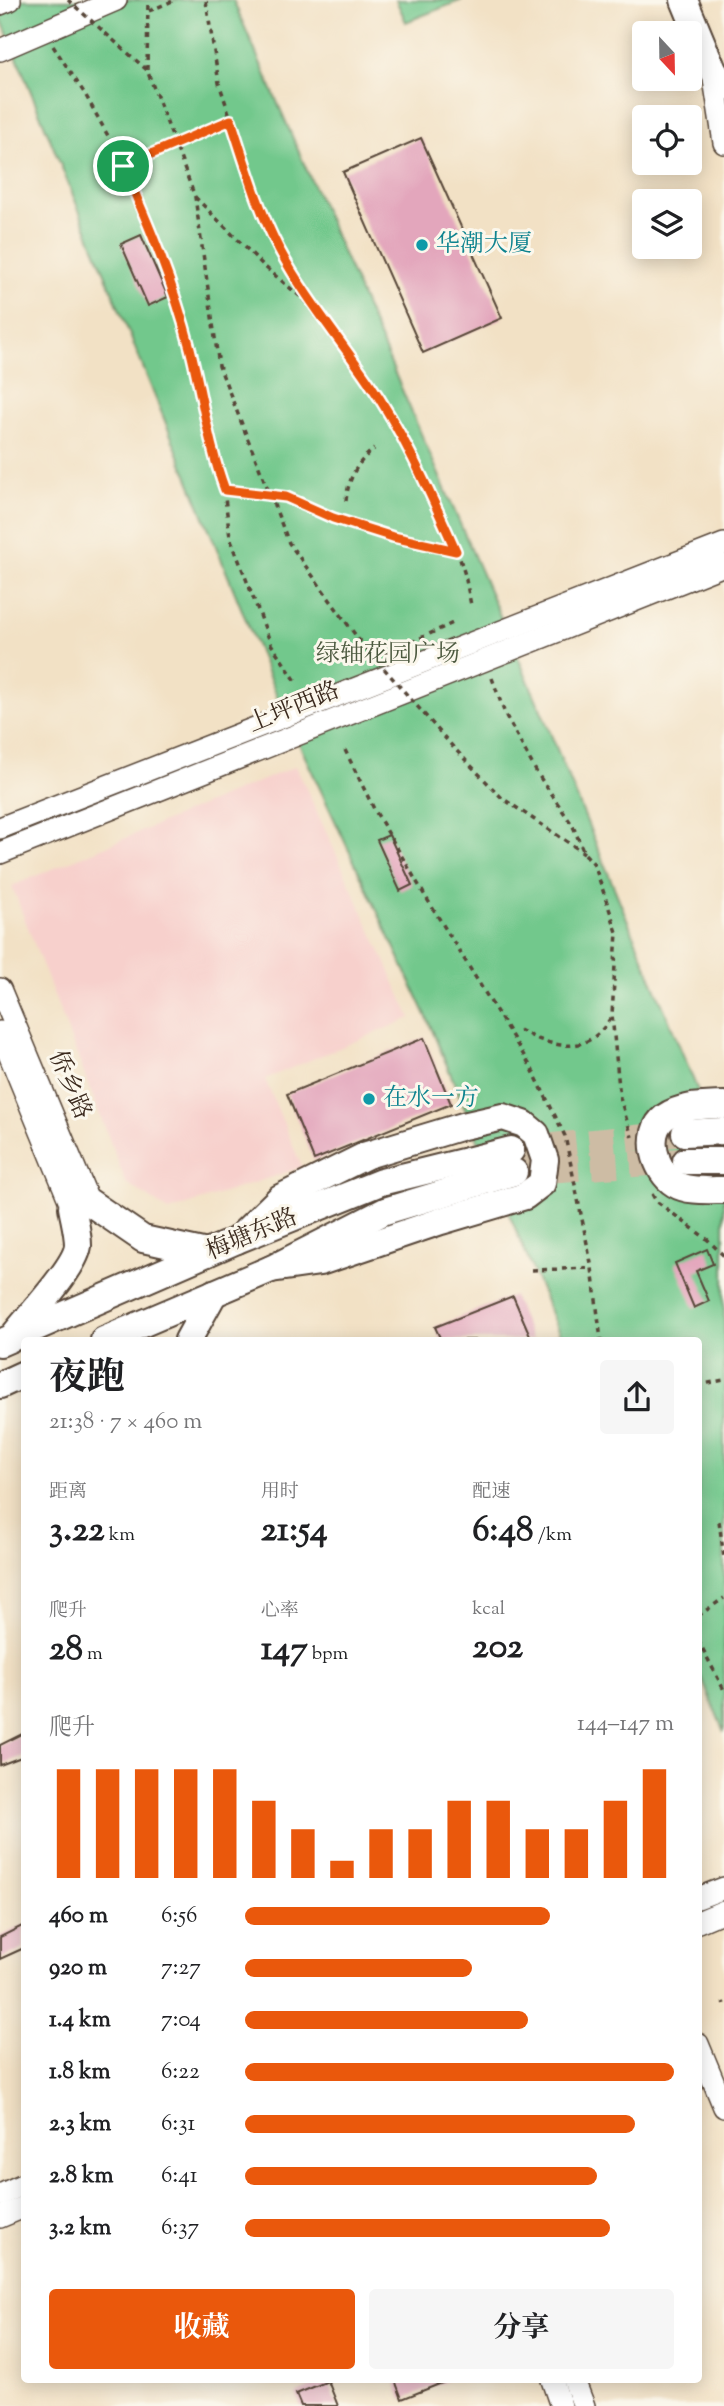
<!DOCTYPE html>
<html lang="zh">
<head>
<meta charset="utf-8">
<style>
	body { margin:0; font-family:"Sorts Mill Goudy","Noto Serif SC",serif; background:#f6f6f6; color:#202124; height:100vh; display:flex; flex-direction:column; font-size:26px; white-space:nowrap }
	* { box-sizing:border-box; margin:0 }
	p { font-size:23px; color:#757577 }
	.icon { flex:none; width:38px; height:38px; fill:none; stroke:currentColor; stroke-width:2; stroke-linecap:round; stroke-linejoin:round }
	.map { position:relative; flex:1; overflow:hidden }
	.sheet { position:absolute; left:21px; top:1337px; width:681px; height:1046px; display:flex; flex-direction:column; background:#fff; border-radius:7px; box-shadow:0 4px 18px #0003 }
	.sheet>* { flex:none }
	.needle { width:46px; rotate:158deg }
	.fabs { position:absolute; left:632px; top:21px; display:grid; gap:14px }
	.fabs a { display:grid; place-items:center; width:70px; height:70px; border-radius:7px; background:#fff; box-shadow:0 4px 18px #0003; font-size:35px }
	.pin { position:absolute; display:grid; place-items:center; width:60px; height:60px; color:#fff; margin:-30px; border:4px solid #fff; border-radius:50%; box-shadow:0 2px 7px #0007 }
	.round { display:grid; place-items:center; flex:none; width:74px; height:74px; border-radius:7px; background:#f6f6f6 }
	.summary { display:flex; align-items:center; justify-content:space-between; height:119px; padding:0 28px }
	h1 { font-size:38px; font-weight:700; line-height:52px }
	.stats { display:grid; grid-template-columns:repeat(3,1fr); gap:10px; height:119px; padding:7px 28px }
	.stats div { display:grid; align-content:center }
	.stats b { font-size:35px; font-weight:700 }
	.stats small { font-size:19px; font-weight:400 }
	.stats p { font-size:19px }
	.chart { height:196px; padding:14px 28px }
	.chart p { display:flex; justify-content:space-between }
	.chart svg { width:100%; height:126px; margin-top:7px; stroke:#ea580c; stroke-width:6 }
	.primary-button { display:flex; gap:14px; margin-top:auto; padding:14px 28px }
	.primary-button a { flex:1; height:80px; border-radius:7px; background:#ea580c; color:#fff; font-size:28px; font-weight:700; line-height:80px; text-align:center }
	.primary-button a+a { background:#f6f6f6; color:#202124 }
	ul { padding:0 28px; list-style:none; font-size:23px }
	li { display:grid; grid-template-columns:112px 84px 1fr; align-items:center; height:52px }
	li i { height:18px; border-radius:9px; background:#ea580c }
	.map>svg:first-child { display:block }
	.built { fill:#f7d0cc }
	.green { fill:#72c88c; stroke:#567955; stroke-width:2 }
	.building { fill:#e3a6bc }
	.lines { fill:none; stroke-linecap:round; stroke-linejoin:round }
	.major-tunnel { stroke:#cdbca4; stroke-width:26; stroke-dasharray:26 13; stroke-linecap:butt }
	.minor-casing { stroke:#564537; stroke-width:24 }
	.major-casing { stroke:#564537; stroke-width:30 }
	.path { stroke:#564537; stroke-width:3.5; stroke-dasharray:5 5; stroke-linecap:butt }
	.minor { stroke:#fff; stroke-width:21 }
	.major { stroke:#fff; stroke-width:26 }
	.path-bridge { stroke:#564537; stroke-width:3.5; stroke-dasharray:5 5; stroke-linecap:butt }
	.route-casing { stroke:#fff; stroke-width:14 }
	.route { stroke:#ea580c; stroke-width:9 }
	.culture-dot { fill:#0f9aa8; stroke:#fbf7ec; stroke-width:2.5 }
	.labels { text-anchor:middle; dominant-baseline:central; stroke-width:6; stroke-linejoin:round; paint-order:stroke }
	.culture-label { font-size:24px; fill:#0d838f; stroke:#fbf7ec; text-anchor:start }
	.park-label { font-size:24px; fill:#4c593f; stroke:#fbf7ec }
	.street-label { font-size:24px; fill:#3b2a1e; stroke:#fbf7ec }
</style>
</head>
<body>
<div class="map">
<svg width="724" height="2406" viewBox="0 0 724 2406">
	<rect width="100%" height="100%" fill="#fbf7ec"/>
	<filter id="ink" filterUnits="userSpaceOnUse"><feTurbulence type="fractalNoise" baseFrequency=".0143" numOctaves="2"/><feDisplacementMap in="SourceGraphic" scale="14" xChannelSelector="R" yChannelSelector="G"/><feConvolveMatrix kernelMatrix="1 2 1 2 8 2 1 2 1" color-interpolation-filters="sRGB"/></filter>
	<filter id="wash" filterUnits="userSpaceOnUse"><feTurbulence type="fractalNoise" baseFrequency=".00686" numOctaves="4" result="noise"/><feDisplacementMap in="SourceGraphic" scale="28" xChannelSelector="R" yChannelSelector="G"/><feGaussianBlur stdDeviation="1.57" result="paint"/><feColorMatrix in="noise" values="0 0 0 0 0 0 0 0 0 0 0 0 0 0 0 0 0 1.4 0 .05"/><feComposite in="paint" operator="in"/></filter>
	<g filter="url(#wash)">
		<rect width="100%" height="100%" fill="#f2e1c5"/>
		<path class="built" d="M296 766 411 1018 265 1079 302 1167 169 1211 126 1183 12 886Z"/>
		<g class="green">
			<path d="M0 0H233L540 708 724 1154V1732L698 1670V1340H562L425 1013 279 701 0 16Z"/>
			<path d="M396 0H462L406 22Z"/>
		</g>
		<g id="blocks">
			<g class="building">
				<path d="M421 138 502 318 423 353 343 172Z"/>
				<path d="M141 235 168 297 148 306 121 244Z"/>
				<path d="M389 835 412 885 400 891 377 840Z"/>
				<path d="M424 1038 451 1104 314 1160 287 1094Z"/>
				<path d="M707 1249 713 1264 696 1271 709 1301 694 1308 675 1263Z"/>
				<path d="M513 1296 532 1340H441L435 1327Z"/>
				<path d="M24 1733V1756L0 1765V1745Z"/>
				<path d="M24 1925V1948L0 1959V1937Z"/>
				<path d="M395 2380H447V2381L402 2399Z"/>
				<path d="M328 2381 338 2406H301L296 2394Z"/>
			</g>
		</g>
	</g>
	<g filter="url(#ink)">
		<use href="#blocks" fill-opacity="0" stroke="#564537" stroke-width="2"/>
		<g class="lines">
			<g class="major-tunnel">
				<path d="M511 1150 685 1133"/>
				<path d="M514 1172 680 1161"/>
			</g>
			<g class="minor-casing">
				<g id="minor">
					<path d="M0 4 10 0"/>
					<path d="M0 50 116 0"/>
					<path d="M713 72 724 143"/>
					<path d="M0 828 724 544"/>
					<path d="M0 853 724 565"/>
					<path d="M0 989 89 1202"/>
					<path d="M0 1032 72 1207"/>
					<path d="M698 1898 724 1888"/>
					<path d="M698 1922 724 1911"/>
					<path d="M698 2044 724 2107"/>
					<path d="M0 2195 24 2184"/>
					<path d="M0 2217 24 2207"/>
					<path d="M552 2380 561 2406"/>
					<path d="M574 2380 584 2406"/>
				</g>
			</g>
			<g class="major-casing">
				<g id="major">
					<path d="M684 0 713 70 724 87"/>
					<path d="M724 1105C704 1106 682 1105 665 1117 644 1133 655 1172 675 1184 688 1192 709 1190 724 1190"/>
					<path d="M685 1133 724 1131"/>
					<path d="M686 1161H724"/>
					<path d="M89 1202 143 1239 207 1253"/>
					<path d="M237 1240 280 1198 367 1155 463 1126 503 1117 524 1124 536 1134 545 1160 542 1183 525 1196 441 1221 320 1262 271 1269"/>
					<path d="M15 1334C29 1316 77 1266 78 1245 78 1233 74 1219 72 1207"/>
					<path d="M104 1340 271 1269 385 1211 514 1172"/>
					<path d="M188 1340 214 1293"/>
					<path d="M0 1343 237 1240 381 1182 511 1150"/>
					<path d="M0 1385 24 1374"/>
				</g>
			</g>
			<g class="path">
				<path d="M206 1 219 83 252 183 278 248 316 309 369 382 405 444 432 497 460 559 465 575 471 605"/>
				<path d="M149 11 175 0"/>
				<path d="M53 46 85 94 118 154 149 225 171 285 190 347 224 490 230 537 271 644 296 681"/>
				<path d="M147 70 148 0"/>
				<path d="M123 166 231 120"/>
				<path d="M195 197 265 267 314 308"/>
				<path d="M224 490 286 497 333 518 393 537 456 551"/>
				<path d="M346 501C348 479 357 462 374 449"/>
				<path d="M384 655 455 622"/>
				<path d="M492 678 505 714 537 773 573 826 584 853 594 864 617 932 612 1015 620 1098 632 1137"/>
				<path d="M345 750 374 809 424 894 531 1067 565 1136 592 1268 601 1340"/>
				<path d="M519 1030C553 1048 588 1057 611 1017"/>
				<path d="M652 1194 656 1201 708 1240 724 1256"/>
				<path d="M532 1270 592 1268"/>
				<path d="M698 1385 724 1380"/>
				<path d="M719 1521 724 1558"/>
				<path d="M698 1616 724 1598"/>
				<path d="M698 1640 724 1690"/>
				<path d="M723 2002 724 2004"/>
			</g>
			<use href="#minor" class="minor"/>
			<use href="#major" class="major"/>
			<path class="path-bridge" d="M68 0 147 70 195 197 219 366 289 543 359 640 453 747 502 798 584 853"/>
		</g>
	</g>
	<g class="lines" filter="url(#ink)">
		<g class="route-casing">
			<path id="route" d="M231 120C245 163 258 209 279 249 304 296 338 337 368 381 404 433 430 493 456 551L393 537 333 518 286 497 225 490C208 444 202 395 190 348 174 285 149 225 123 166Z"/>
		</g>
		<use href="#route" class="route"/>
	</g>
	<g class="culture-dot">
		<circle cx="422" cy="245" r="7"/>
		<circle cx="369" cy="1099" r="7"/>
	</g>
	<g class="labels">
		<g class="culture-label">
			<text x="436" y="245">华潮大厦</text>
			<text x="383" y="1099">在水一方</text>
		</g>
		<g class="park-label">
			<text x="388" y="655">绿轴花园广场</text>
		</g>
		<g class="street-label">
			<text transform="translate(294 708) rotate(-22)">上坪西路</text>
			<text transform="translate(69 1085) rotate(67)">侨乡路</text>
			<text transform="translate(252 1235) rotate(-23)">梅塘东路</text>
		</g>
	</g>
</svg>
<div class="fabs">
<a><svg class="needle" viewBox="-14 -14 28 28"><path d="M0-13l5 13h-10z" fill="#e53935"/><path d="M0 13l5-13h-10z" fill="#757577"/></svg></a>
<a><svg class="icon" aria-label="locate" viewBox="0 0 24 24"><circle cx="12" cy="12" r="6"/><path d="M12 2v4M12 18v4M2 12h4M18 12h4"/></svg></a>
<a><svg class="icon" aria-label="layers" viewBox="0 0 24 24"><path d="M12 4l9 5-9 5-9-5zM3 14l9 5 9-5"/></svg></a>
</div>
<div class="pin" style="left:123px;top:166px;background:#1e9e55"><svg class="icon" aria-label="arrive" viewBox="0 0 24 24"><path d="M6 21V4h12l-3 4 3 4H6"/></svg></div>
<section class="sheet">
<div class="summary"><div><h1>夜跑</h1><p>21:38 · 7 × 460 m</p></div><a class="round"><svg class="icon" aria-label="share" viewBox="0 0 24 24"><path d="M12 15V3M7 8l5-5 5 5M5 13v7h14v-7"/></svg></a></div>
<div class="stats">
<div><p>距离</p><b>3.22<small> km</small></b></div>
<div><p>用时</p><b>21:54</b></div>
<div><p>配速</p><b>6:48<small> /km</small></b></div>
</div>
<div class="stats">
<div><p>爬升</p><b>28<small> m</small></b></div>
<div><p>心率</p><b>147<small> bpm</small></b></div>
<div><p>kcal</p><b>202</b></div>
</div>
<div class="chart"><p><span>爬升</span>144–147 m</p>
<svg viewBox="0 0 160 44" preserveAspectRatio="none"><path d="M5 44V6M15 44V6M25 44V6M35 44V6M45 44V6M55 44V17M65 44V27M75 44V38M85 44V27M95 44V27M105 44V17M115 44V17M125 44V27M135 44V27M145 44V17M155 44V6"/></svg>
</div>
<ul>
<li><b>460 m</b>6:56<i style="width:71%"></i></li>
<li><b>920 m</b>7:27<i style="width:53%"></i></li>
<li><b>1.4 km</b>7:04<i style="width:66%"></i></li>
<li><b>1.8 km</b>6:22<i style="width:100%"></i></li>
<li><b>2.3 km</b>6:31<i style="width:91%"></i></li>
<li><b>2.8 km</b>6:41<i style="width:82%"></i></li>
<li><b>3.2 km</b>6:37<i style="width:85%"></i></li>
</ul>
<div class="primary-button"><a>收藏</a><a>分享</a></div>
</section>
</div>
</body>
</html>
